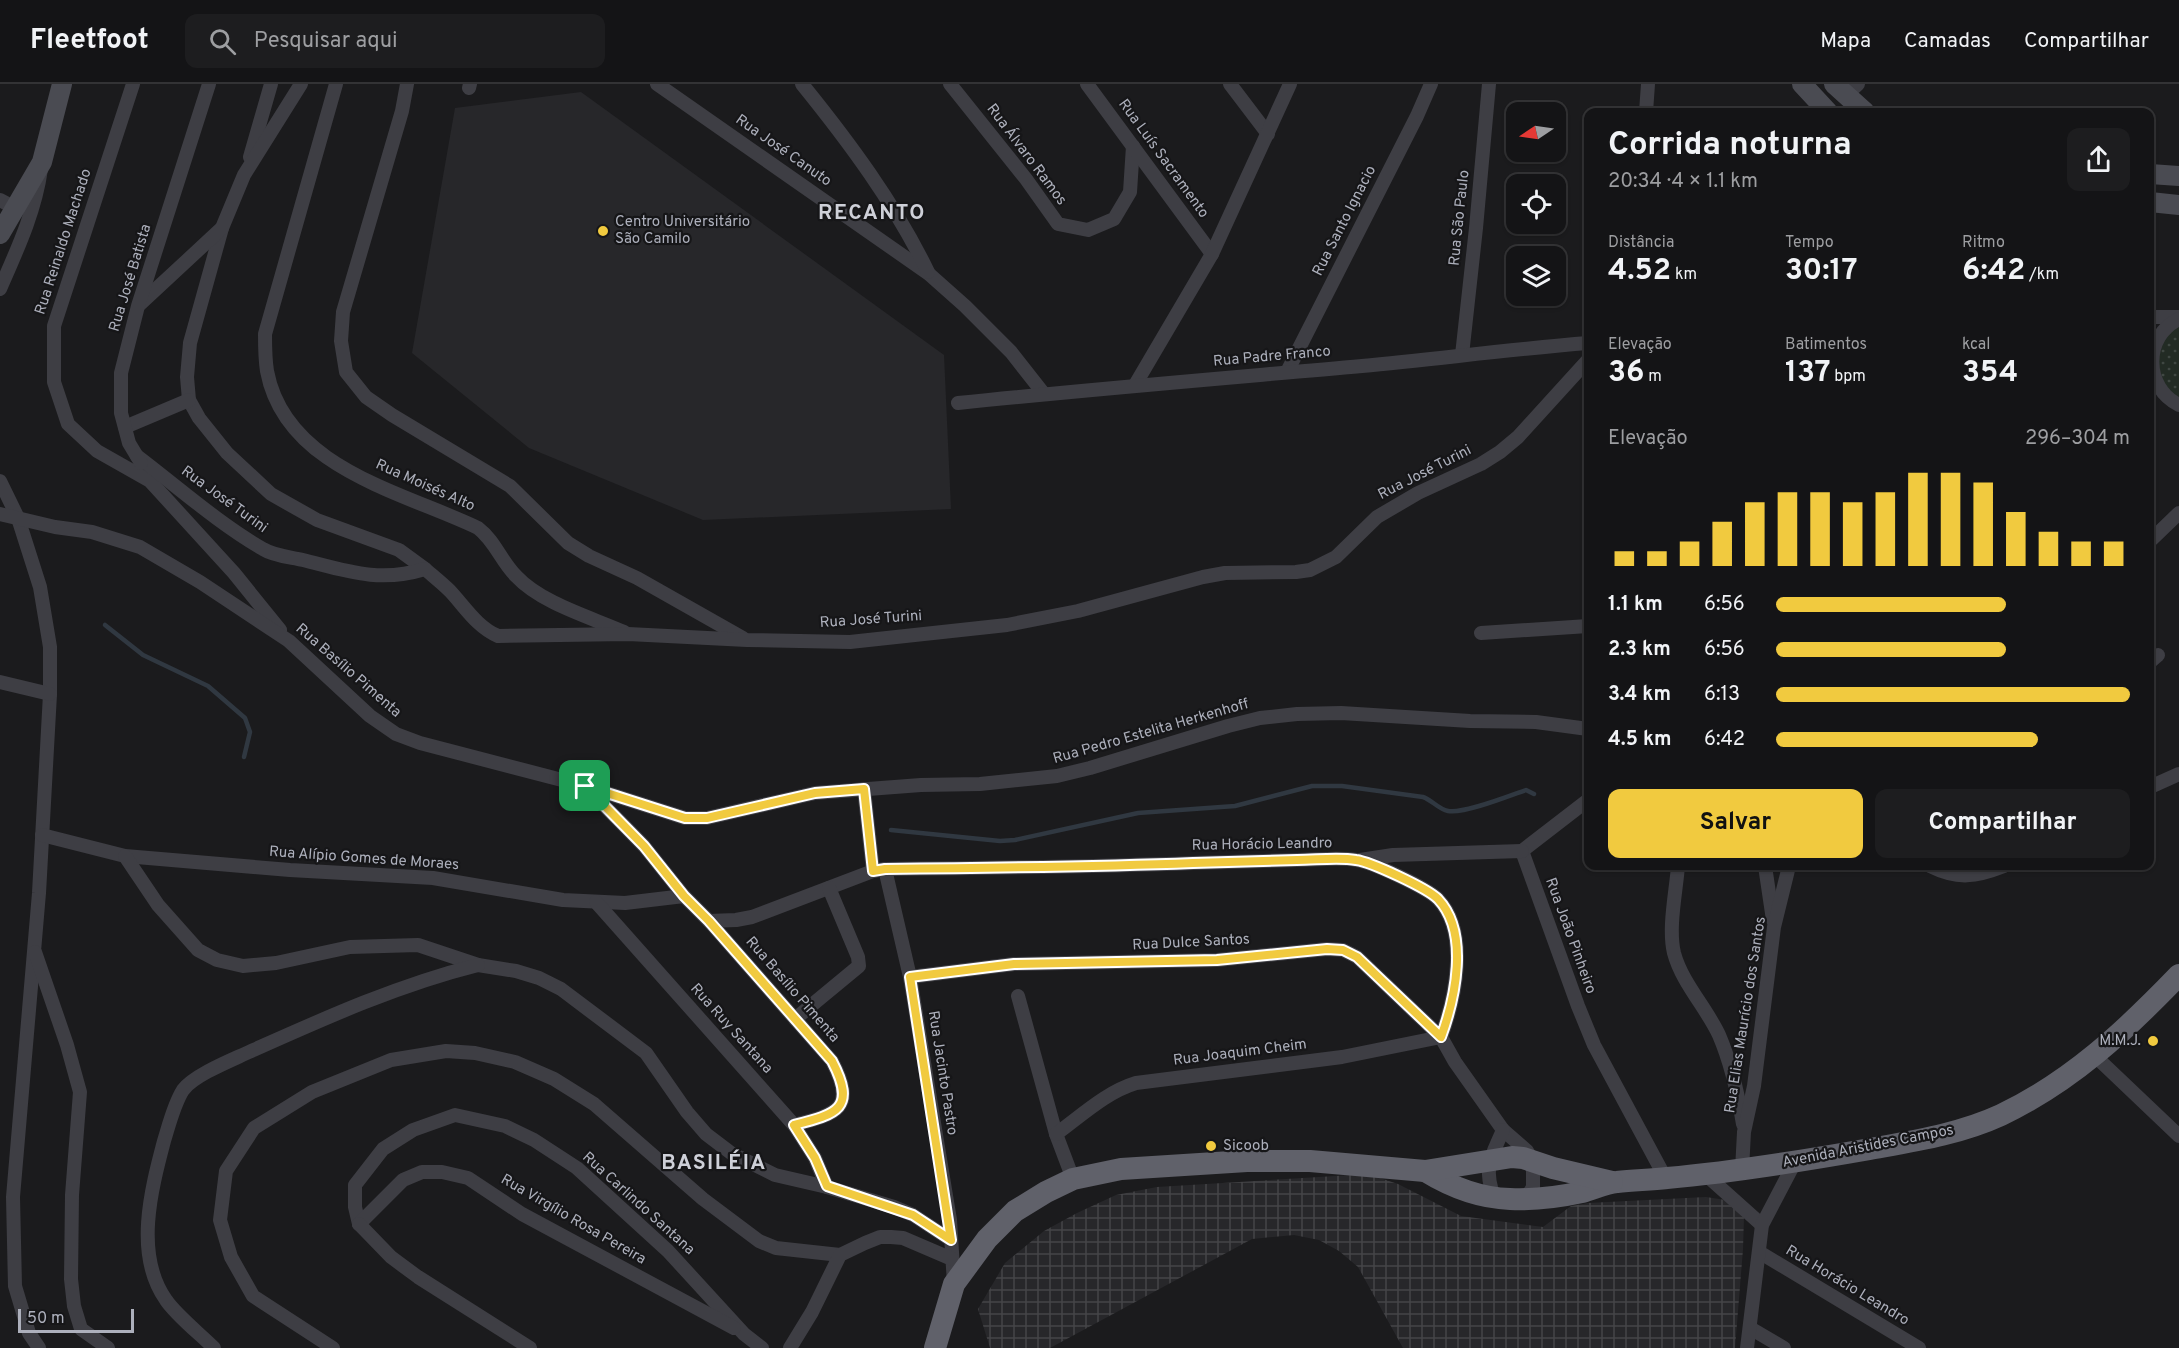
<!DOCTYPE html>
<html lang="pt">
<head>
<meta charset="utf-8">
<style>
	body { margin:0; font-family:Overpass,sans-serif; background:#1d1d1f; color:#f1f3f6; height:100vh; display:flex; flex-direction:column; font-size:22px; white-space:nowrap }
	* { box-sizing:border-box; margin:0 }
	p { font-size:20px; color:#9d9ea1 }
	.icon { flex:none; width:33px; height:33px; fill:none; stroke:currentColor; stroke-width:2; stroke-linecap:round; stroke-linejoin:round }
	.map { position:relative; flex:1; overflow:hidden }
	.panel { position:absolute; left:1584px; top:24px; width:570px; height:762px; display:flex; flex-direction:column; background:#141416; border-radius:12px; box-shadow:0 2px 4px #0004,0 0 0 2px #333335 }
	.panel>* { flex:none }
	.needle { width:39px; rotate:257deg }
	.controls { position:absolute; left:1506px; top:18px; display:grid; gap:12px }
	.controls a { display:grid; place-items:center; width:60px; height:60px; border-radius:12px; background:#141416; box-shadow:0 2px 4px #0004,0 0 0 2px #333335; font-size:30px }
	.scale { position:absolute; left:18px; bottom:15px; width:116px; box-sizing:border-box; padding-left:6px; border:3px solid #adb0bc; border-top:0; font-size:16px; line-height:21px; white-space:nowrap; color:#adb0bc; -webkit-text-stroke:4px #161618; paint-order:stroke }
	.pin { position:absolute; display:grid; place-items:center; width:51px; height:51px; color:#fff; margin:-26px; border-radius:12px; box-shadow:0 3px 9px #0006 }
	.round { display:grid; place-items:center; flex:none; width:63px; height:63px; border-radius:12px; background:#1d1d1f }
	.headline { display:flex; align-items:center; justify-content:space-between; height:102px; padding:0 24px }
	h1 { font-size:33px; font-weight:700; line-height:45px }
	.figures { display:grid; grid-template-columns:repeat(3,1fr); gap:9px; height:102px; padding:6px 24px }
	.figures div { display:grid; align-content:center }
	.figures b { font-size:30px; font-weight:700 }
	.figures small { font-size:16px; font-weight:400 }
	.figures p { font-size:16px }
	.chart { height:168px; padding:12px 24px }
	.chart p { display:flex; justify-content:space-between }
	.chart svg { width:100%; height:108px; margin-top:6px; stroke:#f1ca3f; stroke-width:6 }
	.button { display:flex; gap:12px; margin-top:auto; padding:12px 24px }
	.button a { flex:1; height:69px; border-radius:12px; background:#f1ca3f; color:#111; font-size:24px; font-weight:700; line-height:69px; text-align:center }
	.button a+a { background:#1d1d1f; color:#f1f3f6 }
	ul { padding:0 24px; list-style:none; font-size:20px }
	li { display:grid; grid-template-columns:96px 72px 1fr; align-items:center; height:45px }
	li i { height:15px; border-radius:8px; background:#f1ca3f }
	header { display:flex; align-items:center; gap:36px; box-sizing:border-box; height:84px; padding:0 30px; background:#141416; border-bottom:2px solid #333335 }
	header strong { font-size:28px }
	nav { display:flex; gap:33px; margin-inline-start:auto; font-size:21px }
	.search { width:420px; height:54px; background:#1d1d1f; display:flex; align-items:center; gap:15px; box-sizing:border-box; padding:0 21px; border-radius:12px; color:#9d9ea1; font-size:22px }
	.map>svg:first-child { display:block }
	.built { fill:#27272a }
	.industrial { fill:url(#industrial-grid) }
	.green { fill:url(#green-dots) }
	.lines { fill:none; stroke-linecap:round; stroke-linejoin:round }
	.stream { stroke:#303841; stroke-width:4.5 }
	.minor { stroke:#3e3e44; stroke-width:14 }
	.secondary { stroke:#4a4b52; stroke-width:20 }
	.trunk { stroke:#60616a; stroke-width:22 }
	.route-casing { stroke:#fff; stroke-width:12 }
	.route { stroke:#f1ca3f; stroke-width:8 }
	.poi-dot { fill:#f1ca3f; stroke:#161618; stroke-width:2 }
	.labels { text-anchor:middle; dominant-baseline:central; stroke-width:4.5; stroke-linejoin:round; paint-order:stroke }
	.street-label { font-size:15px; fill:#adb0bc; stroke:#161618 }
	.poi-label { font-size:15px; fill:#adb0bc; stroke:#161618; text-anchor:start }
	.district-label { font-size:21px; font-weight:bold; letter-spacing:1.5px; fill:#ced0d8; stroke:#161618 }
</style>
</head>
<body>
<header>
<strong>Fleetfoot</strong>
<div class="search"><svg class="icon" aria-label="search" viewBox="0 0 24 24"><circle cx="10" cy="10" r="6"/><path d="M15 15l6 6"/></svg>Pesquisar aqui</div>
<nav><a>Mapa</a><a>Camadas</a><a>Compartilhar</a></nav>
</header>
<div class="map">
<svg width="2179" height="1264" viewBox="0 0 2179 1264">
	<defs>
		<pattern id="industrial-grid" width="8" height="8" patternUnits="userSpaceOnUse" patternTransform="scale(1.5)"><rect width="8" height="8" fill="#27272a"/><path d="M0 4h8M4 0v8" fill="none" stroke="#444447"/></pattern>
		<pattern id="green-dots" width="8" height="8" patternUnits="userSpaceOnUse" patternTransform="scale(1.5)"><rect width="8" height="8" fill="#222b24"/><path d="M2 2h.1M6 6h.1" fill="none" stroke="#3f4742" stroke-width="1.8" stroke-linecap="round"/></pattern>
	</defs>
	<rect width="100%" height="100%" fill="#1b1b1d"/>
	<path class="built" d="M581 8 944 271 951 425 703 436 529 364 412 269 455 24Z"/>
	<path class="industrial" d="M1368 1090 1398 1100 1461 1132 1543 1143 1571 1122 1588 1119 1706 1113 1732 1117 1744 1132 1743 1165 1735 1264H1403L1358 1183 1339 1167 1319 1156 1294 1151 1252 1155 1050 1264H990L978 1225 1005 1179 1044 1147 1077 1129 1116 1111 1157 1103Z"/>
	<path class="green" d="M2179 240V315C2158 306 2148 270 2163 252 2167 248 2174 244 2179 240Z"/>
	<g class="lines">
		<g class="stream">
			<path d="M105 541 143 571 208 602 245 634 250 648 244 673"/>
			<path d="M891 746 1000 757 1015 756 1138 729 1235 722 1312 702H1342L1423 713C1432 716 1438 725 1448 727 1464 730 1509 712 1526 706L1534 710"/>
		</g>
		<g class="minor">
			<path d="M133 0 54 242V298L68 340 97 367 150 397 234 489 280 546"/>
			<path d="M336 0 265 250C265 262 265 275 267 287 285 384 403 408 478 444 495 457 501 477 516 492 541 519 590 533 624 548"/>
			<path d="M407 0 402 27 343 228 341 257 346 288 366 313 392 331 510 402 568 459 589 472 637 494 743 554"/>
			<path d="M657 0 929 190 965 222 1011 268 1044 310"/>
			<path d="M802 0C849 58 895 120 928 188"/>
			<path d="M950 0 1026 95 1058 140 1088 146 1114 135 1130 108 1133 62"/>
			<path d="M1087 0 1212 170"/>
			<path d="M1230 0 1268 50"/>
			<path d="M469 4 470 0"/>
			<path d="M1845 12 1858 0"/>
			<path d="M1646 28 1648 0"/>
			<path d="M250 73 271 0"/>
			<path d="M0 116 15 124"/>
			<path d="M222 144 190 259 187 293 189 316 199 334 227 369 271 410 317 436 399 466 425 485"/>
			<path d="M0 205C17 166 35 128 41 85"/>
			<path d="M140 220 222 144 244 91 301 0"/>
			<path d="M2150 233H2179"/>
			<path d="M2179 235C2143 252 2144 304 2179 321"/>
			<path d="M1462 271 1476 144 1489 0"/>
			<path d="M1287 288 1417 32 1431 0"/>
			<path d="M1135 301 1212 170 1290 0"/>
			<path d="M958 319C1092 305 1227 294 1362 282 1437 275 1513 265 1588 259"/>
			<path d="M125 343 189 316"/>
			<path d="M137 372C178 403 218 439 263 465 274 472 290 473 303 476 347 487 379 499 425 485 433 492 442 499 450 507 465 523 477 543 498 552L628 550 747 556 850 558 1007 541 1078 527 1203 493 1225 489 1296 488 1310 486 1336 473 1377 433 1418 409 1481 380 1500 368 1518 353 1588 276"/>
			<path d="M141 379 129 359 121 329V289L138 222 209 0"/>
			<path d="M0 397 18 434 40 503 50 563V610L39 809 13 1113 15 1202 29 1249 39 1264"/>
			<path d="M0 430 55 443 92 448 140 463 200 498 289 557 370 632 396 650 420 659 585 702 644 762 684 812 709 837 832 977C857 1025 837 1030 794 1041"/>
			<path d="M2150 457 2179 429"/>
			<path d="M1481 549 1588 542"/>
			<path d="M2150 578 2158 571"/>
			<path d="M0 598 50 610"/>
			<path d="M588 703 685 734H707L815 709 921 701 980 700 1057 692 1090 684 1228 642 1260 634 1297 630 1341 629 1470 637 1536 638 1588 645"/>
			<path d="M2150 703 2179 690"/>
			<path d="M864 705 873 787"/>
			<path d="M42 751 125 772 290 786 433 794 563 816 625 819 684 812"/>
			<path d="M1522 767 1578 922 1594 961 1666 1095"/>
			<path d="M1522 767 1588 716"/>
			<path d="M125 772 158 821 198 866 217 876 243 882 276 879 350 863 418 861 478 881 516 887 539 894 561 905 646 969 687 1028 706 1050 731 1069 775 1091 827 1103 894 1123 913 1131 951 1156"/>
			<path d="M1360 776 1393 771 1522 767"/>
			<path d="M1678 782C1676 808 1668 844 1674 869 1682 899 1706 923 1719 951 1731 979 1738 1010 1743 1040"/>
			<path d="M1765 782 1773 836"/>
			<path d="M1930 782C1958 796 1976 793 2004 782"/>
			<path d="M885 785 910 893 950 1136 954 1200"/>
			<path d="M596 818 794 1041 815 1074 827 1103"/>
			<path d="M709 837 736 836 752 833 873 787 885 785C988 784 1091 783 1193 779 1228 778 1263 777 1297 776 1316 776 1338 773 1356 776 1372 778 1427 804 1438 815 1470 849 1455 915 1441 953L1455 978 1503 1046 1527 1067 1533 1077V1103L1526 1115"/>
			<path d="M35 868 67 961 80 1008 72 1111 71 1195 74 1222 81 1245 108 1264"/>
			<path d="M910 893 1014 880 1217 876 1327 865 1343 866 1357 873 1441 953"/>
			<path d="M1018 912 1056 1050 1073 1095"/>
			<path d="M795 935 859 882 858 873 829 804"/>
			<path d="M2095 972 2179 1052"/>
			<path d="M1056 1050C1081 1032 1106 1008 1136 999L1342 973 1441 953"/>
			<path d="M1742 1086 1744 1048 1754 1002 1774 843 1789 782"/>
			<path d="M1705 1090 1762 1141"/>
			<path d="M1494 1113C1483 1083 1491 1074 1503 1046"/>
			<path d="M359 1140 355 1123V1101L383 1065 413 1046 455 1031 505 1042 534 1056 577 1084 668 1167 744 1250 762 1264"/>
			<path d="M359 1140 403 1096 422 1088H442L468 1094 522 1130 734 1244"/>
			<path d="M359 1140 391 1173 418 1193 530 1264"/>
			<path d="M1759 1168 1919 1264"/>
			<path d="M1750 1244 1784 1264"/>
			<path d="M214 1264C200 1250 176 1231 166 1216 134 1171 151 1106 164 1057 169 1041 174 1020 183 1006 194 991 232 976 249 968 325 934 398 901 478 881"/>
			<path d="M333 1264 253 1212 231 1173 220 1136 226 1087 254 1044 312 1008 391 976 446 967 475 969 515 978 554 995 594 1020 703 1115 759 1157 776 1164 840 1171"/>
			<path d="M790 1264 812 1228 840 1171 865 1159 880 1153H891L903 1154 952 1175"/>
			<path d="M1747 1264 1762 1141 1795 1078"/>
		</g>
		<g class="secondary">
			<path d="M1802 0 1828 28"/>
			<path d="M1834 0 1865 28"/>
			<path d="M2150 90 2179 92"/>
			<path d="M2150 118 2179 121"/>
			<path d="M0 150 42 78 62 0"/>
		</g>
		<g class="trunk">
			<path d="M1425 1087C1451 1103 1479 1114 1510 1115 1533 1116 1559 1113 1582 1108 1594 1105 1605 1099 1617 1098 1634 1096 1650 1096 1667 1094 1735 1088 1802 1077 1870 1065 1914 1057 1960 1050 2001 1031 2072 997 2125 947 2179 891"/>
			<path d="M935 1264 954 1200 987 1155 1015 1127 1046 1108 1073 1095 1121 1085 1247 1077H1310L1425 1087 1512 1073 1523 1074 1553 1084 1612 1098"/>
		</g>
	</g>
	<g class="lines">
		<g class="route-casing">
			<path id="route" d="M585 702 685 734H707L815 709 864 705 873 787 885 785C988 784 1091 783 1193 779 1228 778 1263 777 1297 776 1316 776 1338 773 1356 776 1371 778 1427 804 1438 815 1470 849 1455 915 1441 953L1357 873 1343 866 1327 865 1217 876 1014 880 910 893 951 1156 913 1131 827 1102 815 1074 794 1041C837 1030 857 1025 832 977L709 837 684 812 644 762Z"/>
		</g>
		<use href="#route" class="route"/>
	</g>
	<g class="poi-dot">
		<circle cx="603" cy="147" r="6"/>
		<circle cx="2153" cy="957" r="6"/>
		<circle cx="1211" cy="1062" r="6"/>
	</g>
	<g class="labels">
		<g class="street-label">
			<text transform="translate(783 67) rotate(35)">Rua José Canuto</text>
			<text transform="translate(1026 71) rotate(53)">Rua Álvaro Ramos</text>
			<text transform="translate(1163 75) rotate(54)">Rua Luís Sacramento</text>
			<text transform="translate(1460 134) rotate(-84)">Rua São Paulo</text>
			<text transform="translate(1345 137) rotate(-63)">Rua Santo Ignacio</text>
			<text transform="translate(64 158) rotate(-72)">Rua Reinaldo Machado</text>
			<text transform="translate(131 194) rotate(-73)">Rua José Batista</text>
			<text transform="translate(1272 273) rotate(-5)">Rua Padre Franco</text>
			<text transform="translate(1425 389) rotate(-27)">Rua José Turini</text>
			<text transform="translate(425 402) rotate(24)">Rua Moisés Alto</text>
			<text transform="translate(224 416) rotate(36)">Rua José Turini</text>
			<text transform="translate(871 536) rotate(-4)">Rua José Turini</text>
			<text transform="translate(348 587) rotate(41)">Rua Basílio Pimenta</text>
			<text transform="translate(1151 648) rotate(-16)">Rua Pedro Estelita Herkenhoff</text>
			<text transform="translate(1262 761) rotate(-1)">Rua Horácio Leandro</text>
			<text transform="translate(364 775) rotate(4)">Rua Alípio Gomes de Moraes</text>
			<text transform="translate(1570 852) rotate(70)">Rua João Pinheiro</text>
			<text transform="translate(1191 859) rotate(-3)">Rua Dulce Santos</text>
			<text transform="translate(792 906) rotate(49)">Rua Basílio Pimenta</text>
			<text transform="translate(1746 931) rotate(-81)">Rua Elias Maurício dos Santos</text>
			<text transform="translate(731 945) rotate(48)">Rua Ruy Santana</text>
			<text transform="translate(1240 969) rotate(-7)">Rua Joaquim Cheim</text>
			<text transform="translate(942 989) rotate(81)">Rua Jacinto Pastro</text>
			<text transform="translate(1868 1063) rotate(-11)">Avenida Aristides Campos</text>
			<text transform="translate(638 1120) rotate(42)">Rua Carlindo Santana</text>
			<text transform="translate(573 1136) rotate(30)">Rua Virgílio Rosa Pereira</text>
			<text transform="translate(1847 1202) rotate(31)">Rua Horácio Leandro</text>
		</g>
		<g class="poi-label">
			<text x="615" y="138">Centro Universitário<tspan x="615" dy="17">São Camilo</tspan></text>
			<text x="2141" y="957" text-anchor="end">M.M.J.</text>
			<text x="1223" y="1062">Sicoob</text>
		</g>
		<g class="district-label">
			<text x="872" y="129">RECANTO</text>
			<text x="714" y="1079">BASILÉIA</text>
		</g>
	</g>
</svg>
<div class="controls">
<a><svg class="needle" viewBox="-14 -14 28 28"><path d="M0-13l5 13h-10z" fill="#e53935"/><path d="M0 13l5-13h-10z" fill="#9d9ea1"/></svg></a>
<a><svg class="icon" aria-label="locate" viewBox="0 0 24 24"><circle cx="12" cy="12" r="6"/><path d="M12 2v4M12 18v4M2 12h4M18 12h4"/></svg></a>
<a><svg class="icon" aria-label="layers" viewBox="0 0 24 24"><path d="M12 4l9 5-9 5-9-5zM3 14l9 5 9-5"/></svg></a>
</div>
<div class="scale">50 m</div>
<div class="pin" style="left:585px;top:702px;background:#1e9e55"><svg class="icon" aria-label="arrive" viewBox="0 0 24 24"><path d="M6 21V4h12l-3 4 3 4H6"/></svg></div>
<section class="panel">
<div class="headline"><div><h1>Corrida noturna</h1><p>20:34 · 4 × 1.1 km</p></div><a class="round"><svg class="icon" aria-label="share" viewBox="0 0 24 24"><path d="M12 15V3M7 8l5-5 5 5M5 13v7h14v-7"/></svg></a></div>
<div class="figures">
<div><p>Distância</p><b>4.52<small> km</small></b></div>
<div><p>Tempo</p><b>30:17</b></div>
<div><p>Ritmo</p><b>6:42<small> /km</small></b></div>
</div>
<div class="figures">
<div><p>Elevação</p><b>36<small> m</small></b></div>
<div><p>Batimentos</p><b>137<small> bpm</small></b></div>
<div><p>kcal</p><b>354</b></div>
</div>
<div class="chart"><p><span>Elevação</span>296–304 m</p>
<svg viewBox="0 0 160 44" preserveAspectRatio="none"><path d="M5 44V38M15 44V38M25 44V34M35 44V26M45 44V18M55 44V14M65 44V14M75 44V18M85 44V14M95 44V6M105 44V6M115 44V10M125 44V22M135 44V30M145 44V34M155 44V34"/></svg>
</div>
<ul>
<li><b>1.1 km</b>6:56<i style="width:65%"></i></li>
<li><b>2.3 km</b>6:56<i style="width:65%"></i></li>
<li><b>3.4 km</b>6:13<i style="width:100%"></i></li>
<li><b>4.5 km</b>6:42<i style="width:74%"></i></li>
</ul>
<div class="button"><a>Salvar</a><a>Compartilhar</a></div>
</section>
</div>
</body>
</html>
